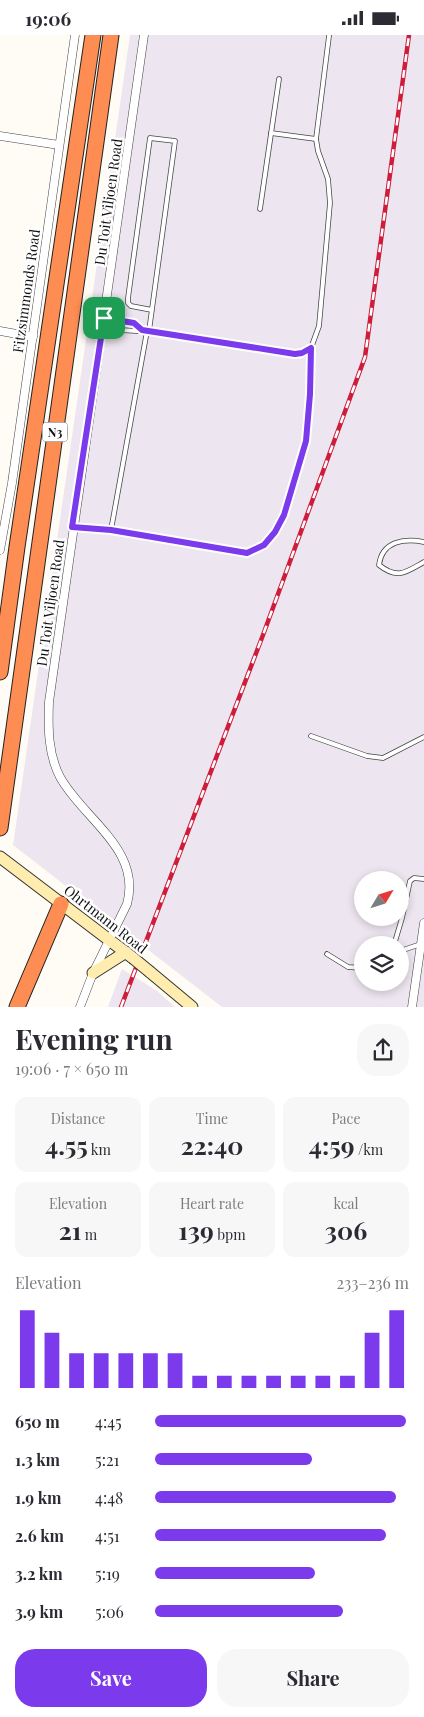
<!DOCTYPE html>
<html lang="en">
<head>
<meta charset="utf-8">
<style>
	body { margin:0; font-family:"Playfair Display",serif; background:#f7f7f7; color:#2b2b33; height:100vh; display:flex; flex-direction:column; font-size:19px; white-space:nowrap }
	* { box-sizing:border-box; margin:0 }
	p { font-size:16px; color:#7c7c81 }
	.icon { flex:none; width:28px; height:28px; fill:none; stroke:currentColor; stroke-width:2; stroke-linecap:round; stroke-linejoin:round }
	.map { position:relative; height:972px; overflow:hidden }
	.panel { display:flex; flex-direction:column; background:#fff; flex:1 }
	.panel>* { flex:none }
	.needle { width:32px; rotate:52deg }
	.controls { position:absolute; left:354px; top:836px; display:grid; gap:10px }
	.controls a { display:grid; place-items:center; width:55px; height:55px; border-radius:50%; background:#fff; box-shadow:0 2px 8px #0003; font-size:25px }
	.pin { position:absolute; display:grid; place-items:center; width:42px; height:42px; color:#fff; margin:-21px; border-radius:10px; box-shadow:0 2px 8px #0006 }
	.round { display:grid; place-items:center; flex:none; width:52px; height:52px; border-radius:20px; background:#f7f7f7 }
	.overview { display:flex; align-items:center; justify-content:space-between; height:85px; padding:0 15px }
	h1 { font-size:28px; font-weight:700; line-height:38px }
	.figures { display:grid; grid-template-columns:repeat(3,1fr); gap:8px; height:85px; padding:5px 15px }
	.figures div { display:grid; align-content:center; border-radius:12px; background:#f7f7f7; text-align:center }
	.figures b { font-size:25px; font-weight:700 }
	.figures small { font-size:14px; font-weight:400 }
	.figures p { font-size:14px }
	.chart { height:140px; padding:10px 15px }
	.chart p { display:flex; justify-content:space-between }
	.chart svg { width:100%; height:90px; margin-top:5px; stroke:#7c3aed; stroke-width:6 }
	.action { display:flex; gap:10px; margin-top:auto; padding:10px 15px }
	.action a { flex:1; height:58px; border-radius:20px; background:#7c3aed; color:#fff; font-size:20px; font-weight:700; line-height:58px; text-align:center }
	.action a+a { background:#f7f7f7; color:#2b2b33 }
	ul { padding:0 15px; list-style:none; font-size:16px }
	li { display:grid; grid-template-columns:80px 60px 1fr; align-items:center; height:38px }
	li i { height:12px; border-radius:6px; background:#7c3aed }
	.status { display:flex; justify-content:space-between; align-items:center; height:35px; padding:0 25px; background:#fff; direction:ltr }
	.status svg { height:14px; fill:currentColor }
	.map>svg:first-child { display:block }
	.industrial { fill:#ede5ef; fill-rule:evenodd }
	.lines { fill:none; stroke-linecap:round; stroke-linejoin:round }
	.lane-casing { stroke:#444; stroke-width:5.5 }
	.street-casing { stroke:#444; stroke-width:9 }
	.secondary-casing { stroke:#333; stroke-width:13 }
	.highway-casing { stroke:#222; stroke-width:17 }
	.lane { stroke:#fff; stroke-width:4 }
	.street { stroke:#fff; stroke-width:8 }
	.secondary { stroke:#ffedb0; stroke-width:11 }
	.highway { stroke:#fe8d54; stroke-width:15 }
	.rail-casing { stroke:#cd1d3b; stroke-width:4.5 }
	.rail { stroke:#fff; stroke-width:2.5; stroke-dasharray:8; stroke-linecap:butt }
	.secondary-bridge-casing { stroke:#333; stroke-width:13; stroke-linecap:butt }
	.secondary-bridge { stroke:#ffedb0; stroke-width:11 }
	.route-casing { stroke:#fff; stroke-width:10 }
	.route { stroke:#7c3aed; stroke-width:6 }
	.labels { text-anchor:middle; dominant-baseline:central; stroke-width:5; stroke-linejoin:round; paint-order:stroke }
	.shield { fill:#fff; stroke:#585858; stroke-width:1 }
	.shield-label { font-size:12px; font-weight:bold; fill:#111 }
	.street-label { font-size:14px; fill:#111; stroke:#fff }
</style>
</head>
<body>
<div class="status"><b>19:06</b><svg viewBox="0 0 49 12"><path d="M0 12V9h3v3zM5 12V6h3v6zM10 12V3h3v9zM15 12V0h3v12zM26 1h20v11H26zM47 4h2v5h-2z"/></svg></div>
<div class="map">
<svg width="424" height="972" viewBox="0 0 424 972">
	<rect width="100%" height="100%" fill="#fffcf5"/>
	<g class="industrial">
		<path d="M130 0H424V972H222L13 810ZM362 845H400V882H362ZM362 910H400V948H362Z"/>
		<path d="M122 934 157 956 175 972H108Z"/>
	</g>
	<g class="lines">
		<g class="lane-casing">
			<g id="lane">
				<path d="M271 98 316 104"/>
				<path d="M260 174 279 44"/>
				<path d="M104 283 134 288 138 289 142 295"/>
				<path d="M102 294 137 296 142 295 295 319 302 318 311 313 319 291 330 168 328 144 318 116 316 104 329 1"/>
				<path d="M147 296 111 495 247 518 263 510 275 497 284 480 306 406 310 359 311 313"/>
				<path d="M149 296 175 106 150 103 128 263V268L131 271 152 275"/>
				<path d="M74 492 111 495"/>
				<path d="M424 507C404 503 382 506 379 530 398 545 406 537 424 527"/>
				<path d="M311 701 367 721 383 723 424 702"/>
				<path d="M394 910 402 883 410 846 414 843 424 844"/>
				<path d="M400 916 421 909"/>
				<path d="M327 919 348 932 362 933"/>
			</g>
		</g>
		<g class="street-casing">
			<g id="street">
				<path d="M0 101 59 110"/>
				<path d="M0 296 33 302"/>
				<path d="M0 515 12 448 75 0"/>
				<path d="M80 972 93 938 127 869C142 814 83 784 60 742 48 719 48 693 49 667 79 444 112 222 144 0"/>
				<path d="M412 972 424 888"/>
			</g>
		</g>
		<g class="secondary-casing">
			<g id="secondary">
				<path d="M0 822 133 923"/>
				<path d="M150 937 192 972"/>
				<path d="M93 938 126 917"/>
			</g>
		</g>
		<g class="highway-casing">
			<g id="highway">
				<path d="M0 637 17 512 93 0"/>
				<path d="M0 793 111 0"/>
				<path d="M17 972 61 869"/>
			</g>
		</g>
		<use href="#lane" class="lane"/>
		<use href="#street" class="street"/>
		<use href="#secondary" class="secondary"/>
		<use href="#highway" class="highway"/>
		<g class="rail-casing">
			<path id="rail" d="M121 972 263 600 365 322 409 0"/>
		</g>
		<use href="#rail" class="rail"/>
		<g class="secondary-bridge-casing">
			<path id="secondary-bridge" d="M133 923 150 937"/>
		</g>
		<use href="#secondary-bridge" class="secondary-bridge"/>
	</g>
	<g class="lines">
		<g class="route-casing">
			<path id="route" d="M104 283 134 288 142 295 295 319 302 318 311 313 310 359 306 406 284 480 275 497 264 510 247 518 111 495 72 492Z"/>
		</g>
		<use href="#route" class="route"/>
	</g>
	<g class="labels">
		<rect class="shield" x="42.5" y="387.5" width="25" height="19" rx="4"/>
		<g class="shield-label">
			<text x="55" y="397">N3</text>
		</g>
		<g class="street-label">
			<text transform="translate(108 167) rotate(-82)">Du Toit Viljoen Road</text>
			<text transform="translate(26 256) rotate(-82)">Fitzsimmonds Road</text>
			<text transform="translate(50 568) rotate(-82)">Du Toit Viljoen Road</text>
			<text transform="translate(106 884) rotate(38)">Ohrtmann Road</text>
		</g>
	</g>
</svg>
<div class="controls">
<a><svg class="needle" viewBox="-14 -14 28 28"><path d="M0-13l5 13h-10z" fill="#e53935"/><path d="M0 13l5-13h-10z" fill="#7c7c81"/></svg></a>
<a><svg class="icon" aria-label="layers" viewBox="0 0 24 24"><path d="M12 4l9 5-9 5-9-5zM3 14l9 5 9-5"/></svg></a>
</div>
<div class="pin" style="left:104px;top:283px;background:#1e9e55"><svg class="icon" aria-label="arrive" viewBox="0 0 24 24"><path d="M6 21V4h12l-3 4 3 4H6"/></svg></div>
</div>
<section class="panel">
<div class="overview"><div><h1>Evening run</h1><p>19:06 · 7 × 650 m</p></div><a class="round"><svg class="icon" aria-label="share" viewBox="0 0 24 24"><path d="M12 15V3M7 8l5-5 5 5M5 13v7h14v-7"/></svg></a></div>
<div class="figures">
<div><p>Distance</p><b>4.55<small> km</small></b></div>
<div><p>Time</p><b>22:40</b></div>
<div><p>Pace</p><b>4:59<small> /km</small></b></div>
</div>
<div class="figures">
<div><p>Elevation</p><b>21<small> m</small></b></div>
<div><p>Heart rate</p><b>139<small> bpm</small></b></div>
<div><p>kcal</p><b>306</b></div>
</div>
<div class="chart"><p><span>Elevation</span>233–236 m</p>
<svg viewBox="0 0 160 44" preserveAspectRatio="none"><path d="M5 44V6M15 44V17M25 44V27M35 44V27M45 44V27M55 44V27M65 44V27M75 44V38M85 44V38M95 44V38M105 44V38M115 44V38M125 44V38M135 44V38M145 44V17M155 44V6"/></svg>
</div>
<ul>
<li><b>650 m</b>4:45<i style="width:99%"></i></li>
<li><b>1.3 km</b>5:21<i style="width:62%"></i></li>
<li><b>1.9 km</b>4:48<i style="width:95%"></i></li>
<li><b>2.6 km</b>4:51<i style="width:91%"></i></li>
<li><b>3.2 km</b>5:19<i style="width:63%"></i></li>
<li><b>3.9 km</b>5:06<i style="width:74%"></i></li>
</ul>
<div class="action"><a>Save</a><a>Share</a></div>
</section>
</body>
</html>
